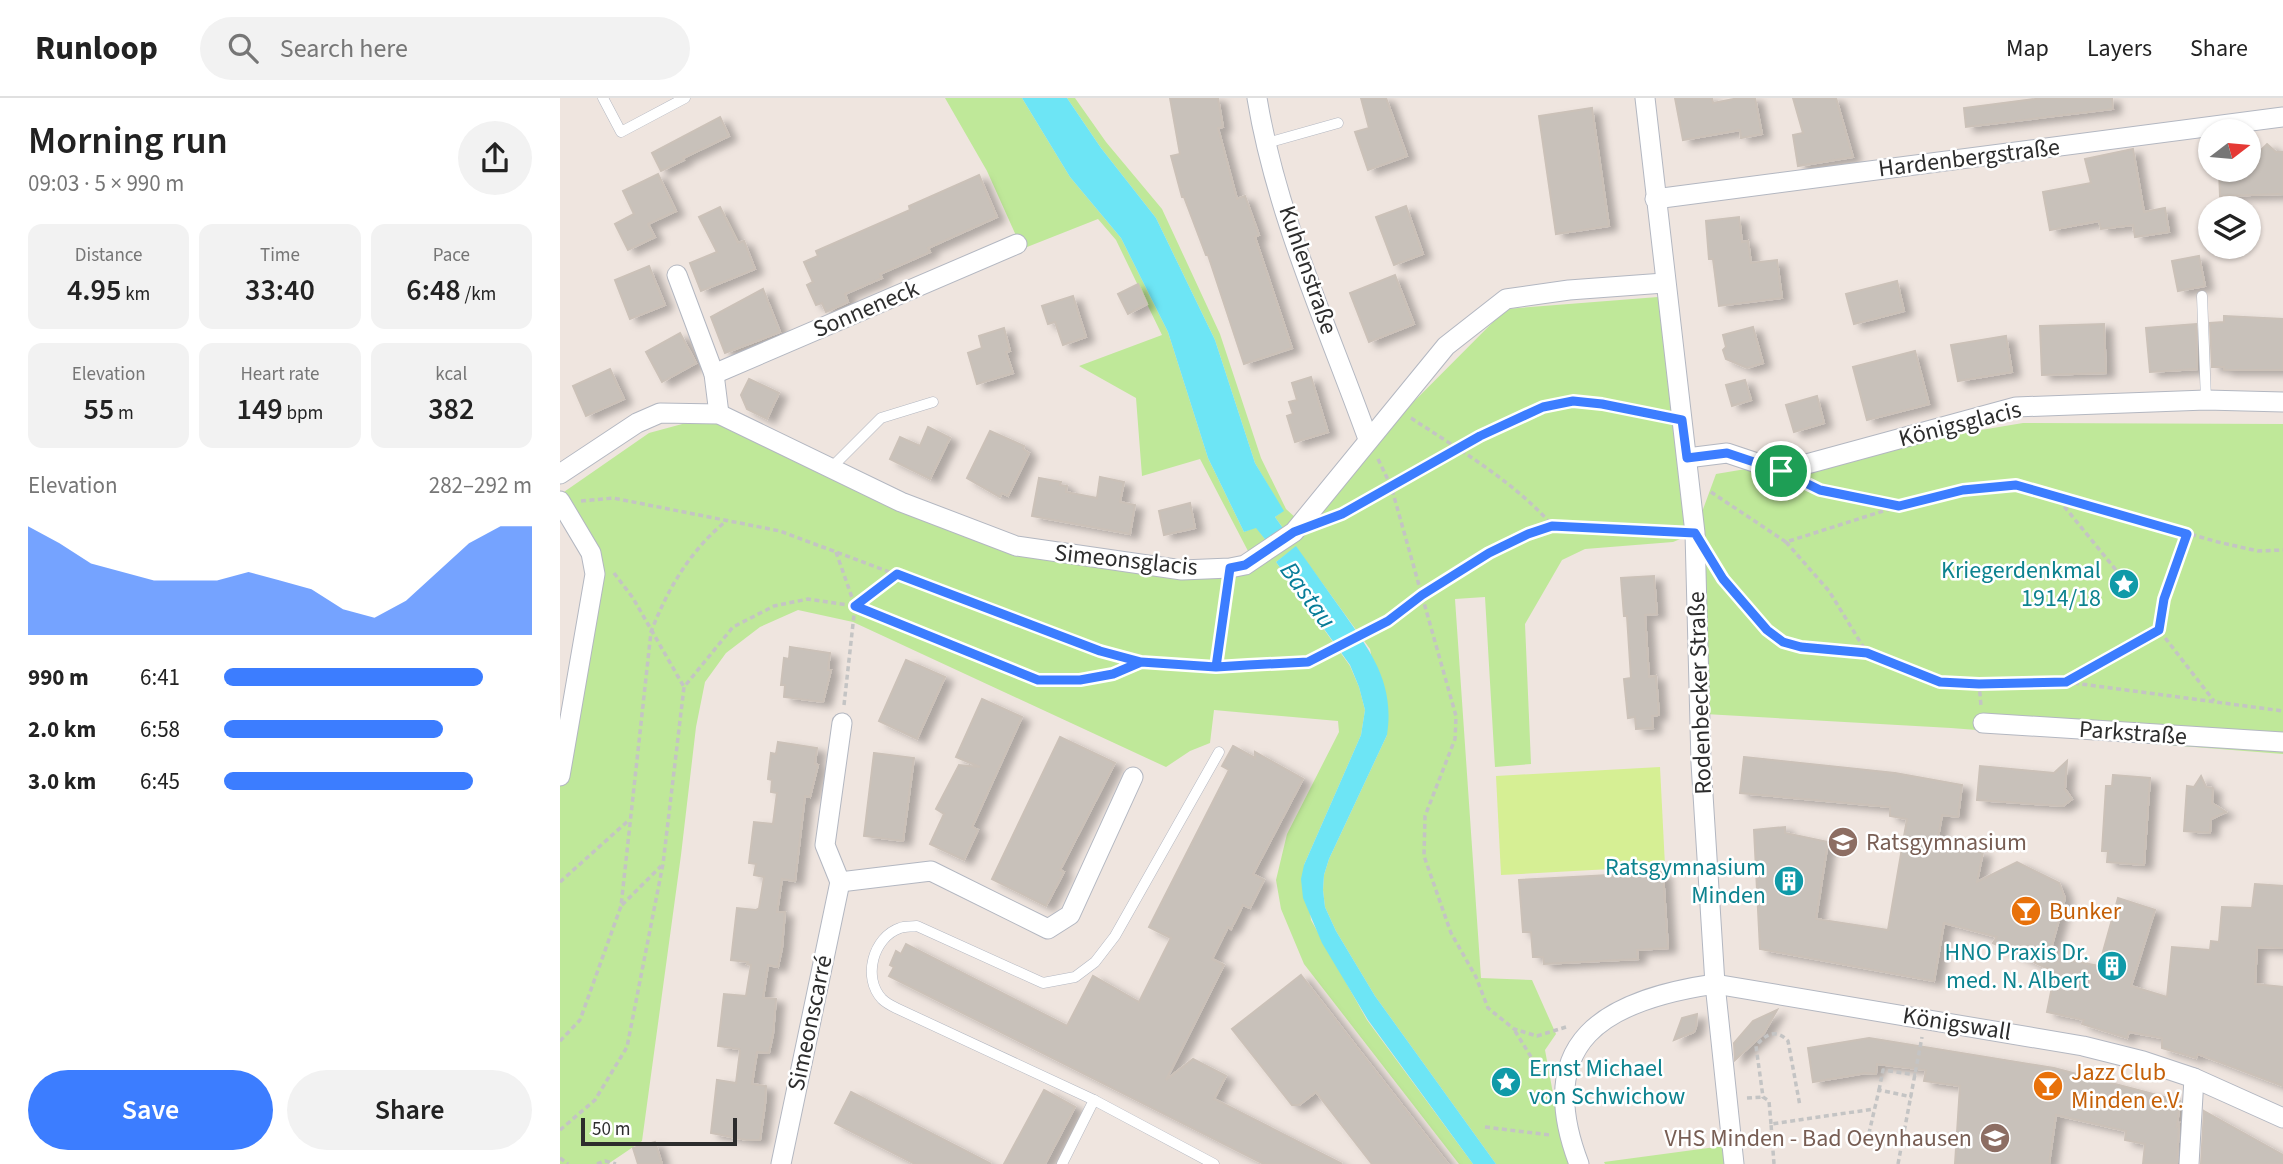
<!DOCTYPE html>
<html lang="en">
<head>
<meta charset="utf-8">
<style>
	body { margin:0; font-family:"Source Sans 3",sans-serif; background:#f2f2f2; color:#222; height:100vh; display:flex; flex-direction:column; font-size:26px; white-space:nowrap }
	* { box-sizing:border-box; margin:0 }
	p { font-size:23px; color:#767676 }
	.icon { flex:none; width:38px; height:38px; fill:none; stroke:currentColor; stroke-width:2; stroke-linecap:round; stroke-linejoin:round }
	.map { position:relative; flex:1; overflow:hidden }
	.side { display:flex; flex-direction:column; background:#fff; width:560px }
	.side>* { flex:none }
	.needle { width:46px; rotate:74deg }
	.tools { position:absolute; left:1638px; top:21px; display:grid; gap:14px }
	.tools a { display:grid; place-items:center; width:63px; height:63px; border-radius:50%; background:#fff; box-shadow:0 2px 5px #0004; font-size:35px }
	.scale { position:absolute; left:21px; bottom:18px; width:156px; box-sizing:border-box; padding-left:7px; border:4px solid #2d2d2d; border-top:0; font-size:19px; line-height:24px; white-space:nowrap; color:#2d2d2d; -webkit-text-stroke:5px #fff; paint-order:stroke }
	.pin { position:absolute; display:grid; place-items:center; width:60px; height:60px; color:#fff; margin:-30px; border:4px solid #fff; border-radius:50%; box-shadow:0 2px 7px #0007 }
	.round { display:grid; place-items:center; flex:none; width:74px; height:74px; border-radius:37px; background:#f2f2f2 }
	.head { display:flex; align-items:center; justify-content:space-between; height:119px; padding:0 28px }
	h1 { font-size:38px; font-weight:600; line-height:52px }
	.metrics { display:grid; grid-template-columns:repeat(3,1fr); gap:10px; height:119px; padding:7px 28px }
	.metrics div { display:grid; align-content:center; border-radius:14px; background:#f2f2f2; text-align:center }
	.metrics b { font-size:30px; font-weight:600 }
	.metrics small { font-size:19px; font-weight:400 }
	.metrics p { font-size:19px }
	.chart { height:196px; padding:14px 28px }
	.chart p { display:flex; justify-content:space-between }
	.chart svg { width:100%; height:126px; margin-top:7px; fill:#3c7dff; opacity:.7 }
	.cta { display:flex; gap:14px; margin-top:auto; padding:14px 28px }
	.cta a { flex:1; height:80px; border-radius:42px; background:#3c7dff; color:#fff; font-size:28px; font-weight:600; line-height:80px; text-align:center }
	.cta a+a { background:#f2f2f2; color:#222 }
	ul { padding:0 28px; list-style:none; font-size:23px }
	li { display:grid; grid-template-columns:112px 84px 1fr; align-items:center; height:52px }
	li i { height:18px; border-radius:9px; background:#3c7dff }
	header { display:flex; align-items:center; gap:42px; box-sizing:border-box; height:98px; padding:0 35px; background:#fff; border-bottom:2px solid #e0e0e0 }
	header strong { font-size:33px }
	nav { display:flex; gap:38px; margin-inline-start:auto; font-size:24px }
	.search { width:490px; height:63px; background:#f2f2f2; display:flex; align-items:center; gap:18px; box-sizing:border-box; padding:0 24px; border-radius:38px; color:#767676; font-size:26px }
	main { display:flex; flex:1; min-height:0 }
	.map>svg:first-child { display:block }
	.green { fill:#bfe899 }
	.pitch { fill:#d6ef94 }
	.water { fill:#6de5f5 }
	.building { fill:#c8c1ba; stroke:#cbc1b8; stroke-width:2; filter:url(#shadow) }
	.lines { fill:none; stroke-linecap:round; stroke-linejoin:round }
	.lane-casing { stroke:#b3b7c1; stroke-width:11 }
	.street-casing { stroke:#b3b7c1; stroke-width:21 }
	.path { stroke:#c4c4c4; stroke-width:3.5; stroke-dasharray:5 3.5; stroke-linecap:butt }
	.lane { stroke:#fff; stroke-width:10 }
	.street { stroke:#fff; stroke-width:19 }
	.route-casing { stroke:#fff; stroke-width:14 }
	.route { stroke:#3c7dff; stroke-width:9 }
	.labels { text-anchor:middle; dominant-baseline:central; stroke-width:5; stroke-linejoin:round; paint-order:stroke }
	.street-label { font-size:24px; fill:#2d2d2d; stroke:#fff }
	.culture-label { font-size:24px; fill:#0d838f; stroke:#fff; text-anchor:end }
	.education-label { font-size:24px; fill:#785e54; stroke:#fff; text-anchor:start }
	.food-label { font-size:24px; fill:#c56008; stroke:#fff; text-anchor:start }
	.water-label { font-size:26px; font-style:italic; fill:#077c98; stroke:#fff }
</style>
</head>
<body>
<header>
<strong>Runloop</strong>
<div class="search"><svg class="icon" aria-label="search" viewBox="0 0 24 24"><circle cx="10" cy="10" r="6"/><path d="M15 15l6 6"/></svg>Search here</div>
<nav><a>Map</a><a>Layers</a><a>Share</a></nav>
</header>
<main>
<section class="side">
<div class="head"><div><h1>Morning run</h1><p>09:03 · 5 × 990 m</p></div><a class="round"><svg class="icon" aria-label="share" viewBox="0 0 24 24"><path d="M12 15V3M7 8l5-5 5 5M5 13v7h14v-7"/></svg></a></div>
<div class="metrics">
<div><p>Distance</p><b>4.95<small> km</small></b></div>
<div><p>Time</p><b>33:40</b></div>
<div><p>Pace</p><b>6:48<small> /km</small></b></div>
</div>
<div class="metrics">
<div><p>Elevation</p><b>55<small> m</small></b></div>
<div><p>Heart rate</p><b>149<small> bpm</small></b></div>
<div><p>kcal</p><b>382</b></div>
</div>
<div class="chart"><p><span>Elevation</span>282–292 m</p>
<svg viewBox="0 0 160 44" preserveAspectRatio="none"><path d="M0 44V6L10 12L20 19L30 22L40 25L50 25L60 25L70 22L80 25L90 28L100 35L110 38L120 32L130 22L140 12L150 6L160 6V44z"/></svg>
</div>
<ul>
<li><b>990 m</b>6:41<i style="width:84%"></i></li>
<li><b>2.0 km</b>6:58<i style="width:71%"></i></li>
<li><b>3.0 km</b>6:45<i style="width:81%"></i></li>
</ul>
<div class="cta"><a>Save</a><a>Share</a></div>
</section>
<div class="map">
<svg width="1723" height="1066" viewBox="0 0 1723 1066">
	<defs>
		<filter id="shadow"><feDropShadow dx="8" dy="4.5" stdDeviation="3.5" flood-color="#0004"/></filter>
	</defs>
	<rect width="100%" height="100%" fill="#efe5df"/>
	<g class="green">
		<path d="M385 0H462L510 79 561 140 608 234 648 360 684 434 696 429 708 445 688 453 640 361 582 378 576 300 519 268 602 237 556 142 538 121 462 151 427 73Z"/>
		<path d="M507 0H515L546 44 602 111 660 236 701 360 726 411 737 421 946 211 1098 199 1135 433 1156 376 1463 325 1723 326V656L1391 630 1145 616 1135 435 1113 444 1025 451 1002 462 965 526 971 666 935 669 925 499 895 501 921 880 972 882 996 936 985 952 999 1028 1012 1066H936L815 898 776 833 765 809 763 792 764 777 769 761 827 637 810 551 736 449 716 464 790 568 799 589 805 612 801 637 744 767 751 822 807 922 913 1066H899L744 866 721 811 716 782 727 736 779 634 778 623 654 612 650 645 630 653 606 669 293 524 238 512 200 529 166 555 145 584 136 629 121 757 82 1043 48 1066H0V675L37 479 1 396 89 335 159 316 456 448 682 475 725 433 715 419 723 413 695 365 655 242 596 120 541 50Z"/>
		<path d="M1163 1048 1165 1066H1045L1044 1064Z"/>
	</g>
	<path class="pitch" d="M1100 669 1105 768 941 777 936 678Z"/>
	<g class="water">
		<path d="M462 0H507L541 50 596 120 655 242 695 365 724 413 715 419 725 433 708 445 696 430 684 434 648 360 608 234 561 140 510 79Z"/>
		<path d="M736 448C752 470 767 492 783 514 811 554 835 585 827 637L769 761 764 777 763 792 765 809 776 833 815 898 936 1066H913L808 922 762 845 743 800 741 781 744 767 801 637 805 612 799 589 790 567 716 464Z"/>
	</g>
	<g class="building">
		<path d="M610 0H658L663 29 658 30 677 101 685 98 699 137 695 139 732 250 684 266 648 157H646L624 99H622L611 58 620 56Z"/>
		<path d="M801 0H826L847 58 808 72 795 34 809 30Z"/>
		<path d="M1115 0H1152L1153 5 1179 0H1195L1202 36 1181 40 1180 32 1123 42Z"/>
		<path d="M1233 0H1276L1293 59 1238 68 1233 37 1243 35Z"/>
		<path d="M1483 0H1552L1553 11 1406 29 1404 10Z"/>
		<path d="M1032 10 1049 128 996 136 979 18Z"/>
		<path d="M160 19 169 38 123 60 124 62 101 73 92 55Z"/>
		<path d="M1707 46 1716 54H1723V96L1660 98 1659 72H1689V55L1699 54Z"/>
		<path d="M1573 51 1584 114 1605 110 1609 134 1575 139 1573 127 1541 131 1539 123 1490 132 1483 94 1531 85 1525 61Z"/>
		<path d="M98 76 116 113 88 126 95 139 68 152 55 126 74 116 63 93Z"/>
		<path d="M419 77 437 119 368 150 370 154 320 176 322 180 285 196 288 204 266 214 262 205 256 207 247 187 253 184 244 164 258 158 256 153 350 112 349 108Z"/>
		<path d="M846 108 863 156 834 167 816 119Z"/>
		<path d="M160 109 178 145 184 143 195 171 141 193 130 165 157 154 139 119Z"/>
		<path d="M1179 119 1182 144 1188 143 1191 165 1217 162 1222 200 1159 208 1153 161H1149L1146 123Z"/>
		<path d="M1639 158 1645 188 1618 193 1612 163Z"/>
		<path d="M89 168 105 207 70 221 55 182Z"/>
		<path d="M835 177 854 226 809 244 790 195Z"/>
		<path d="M1337 183 1344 213 1294 226 1286 196Z"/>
		<path d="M578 186 587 206 568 216 558 196Z"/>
		<path d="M203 191 220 234 165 255 151 219Z"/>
		<path d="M513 198 526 239 503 247 495 224 488 226 482 208Z"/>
		<path d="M1664 218 1723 221V272H1664V269H1652L1650 225 1664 224Z"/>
		<path d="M1544 226 1546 275 1482 277 1480 228Z"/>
		<path d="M1636 226 1637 271 1590 274 1586 230Z"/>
		<path d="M1193 229 1203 265 1187 270 1166 261 1163 252 1166 249 1163 237Z"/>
		<path d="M444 230 450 253 446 254 453 275 417 286 408 255 422 250 419 238Z"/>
		<path d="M120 235 136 265 102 284 86 254Z"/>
		<path d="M1446 238 1452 274 1398 283 1391 247Z"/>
		<path d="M1355 253 1369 306 1307 322 1293 269Z"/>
		<path d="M50 271 64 301 26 318 13 288Z"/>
		<path d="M751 279 768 334 735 344 727 318 733 316 729 304 737 302 732 285Z"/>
		<path d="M189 281 219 295 207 321 187 311 181 297Z"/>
		<path d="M1185 282 1191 302 1172 308 1166 287Z"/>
		<path d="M1257 298 1264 325 1234 334 1226 307Z"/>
		<path d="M368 329 390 340 370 381 330 361 340 339 360 348Z"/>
		<path d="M430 333 464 348 463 351 469 355 448 398 442 395 440 399 407 380Z"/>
		<path d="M540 379 564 384 560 404 575 407 570 436 472 418 479 380 501 384 500 387 507 388 506 394 537 400Z"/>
		<path d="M630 405 635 430 604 437 599 413Z"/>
		<path d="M1094 478 1097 516 1085 517 1089 579 1096 578 1099 617 1092 618 1093 630 1076 631 1075 619 1068 620 1064 581 1071 580 1067 518H1064L1061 480Z"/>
		<path d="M230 549 270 555 268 572H271L263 604 224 599 225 587H221L224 560 229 561Z"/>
		<path d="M346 562 385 579 357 641 319 623Z"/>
		<path d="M422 601 462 619 412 729 418 732 404 762 370 746 384 716 376 711 399 667 420 669 396 659Z"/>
		<path d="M500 639 555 665 500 772 504 774 486 808 432 781Z"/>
		<path d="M218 644 257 650 255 666 258 667 250 699 245 698 235 783 222 781 217 814H225L222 850 218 869 208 867 203 900 216 901 213 936 209 955 197 954 192 986 206 988 205 1007 200 1042H187L151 1035 157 982 176 985 180 953 179 951 158 948 164 896 186 898 191 867 187 866 188 864 171 862 177 810 196 812 199 810 204 779 194 777 196 766 189 765 194 724 213 726 217 695 211 694 212 682 208 681 211 655 216 656Z"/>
		<path d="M673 648 695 660V654L743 681 693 776 704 782 690 810 683 807 671 831 668 829 652 861 664 867 606 982 633 961 666 978 654 1001 782 1066H704L329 878 334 869 330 867 336 853 341 856 346 846 507 928 533 878 579 904 611 840 589 829 669 672 662 668Z"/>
		<path d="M314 655 354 660 343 743 304 738Z"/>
		<path d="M1184 659 1335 675 1402 687 1398 719 1382 717 1376 751 1423 754 1417 784 1457 764 1499 785 1505 800 1489 858 1539 868 1558 800 1595 812 1571 888 1607 899 1612 849 1650 852 1651 843 1659 844 1662 809 1692 810 1695 786 1723 788V850L1697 849 1695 886 1723 889V988L1638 956 1636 960 1602 950V940L1569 934 1567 940 1522 926 1524 922 1487 914 1495 874 1433 845 1437 839 1384 825 1374 883 1200 851 1194 732 1225 729V735L1268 744 1256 821 1328 832 1347 721 1330 718V709L1180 695Z"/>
		<path d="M1507 663 1505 691 1512 701 1503 708 1417 702 1420 668 1494 675Z"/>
		<path d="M1553 677 1590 680 1584 767 1547 764 1548 753H1542L1546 688H1552Z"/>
		<path d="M1641 678 1646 689 1653 690 1652 705 1666 714 1651 721 1650 735 1624 733 1627 688 1634 689Z"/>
		<path d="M1103 774 1108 850 1077 852 1078 861 984 866 983 859H973L971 834H963L959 782Z"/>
		<path d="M741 877 796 948 888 1066H812L756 994 739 1007H732L672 931Z"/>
		<path d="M1217 912 1204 935 1175 962 1174 945 1193 923Z"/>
		<path d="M1137 916 1136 929 1134 934 1114 942 1122 920Z"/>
		<path d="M1309 940 1494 970 1620 1003 1617 1028 1619 1026 1617 1066H1583L1585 1046 1565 1042 1566 1033 1496 1017 1489 1066H1395L1400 988 1364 983 1366 972 1317 966 1316 976 1306 975 1253 984 1248 950Z"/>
		<path d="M484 992 515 1009 485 1066H444Z"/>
		<path d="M291 994 431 1066H355L275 1025Z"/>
		<path d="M1644 1013 1723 1057V1066H1641Z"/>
		<path d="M95 1044 102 1066H78L73 1050Z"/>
	</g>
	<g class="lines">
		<g class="lane-casing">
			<g id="lane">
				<path d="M43 0 61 34 125 0"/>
				<path d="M707 45 778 25"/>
				<path d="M1642 198 1646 302"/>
				<path d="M271 370 321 320 373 304"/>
				<path d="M534 1002 654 1066"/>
				<path d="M502 1066 534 1002 336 910C332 908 326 905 322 901 302 880 313 839 340 830 345 828 351 829 357 828L483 885 515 879 535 864 555 838 659 654"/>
			</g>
		</g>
		<g class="street-casing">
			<g id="street">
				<path d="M697 0C716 116 768 230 808 341"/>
				<path d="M1085 0 1135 435 1141 665 1155 886 1174 1066"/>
				<path d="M1095 101 1723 19"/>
				<path d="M117 177 154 276 159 316"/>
				<path d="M154 276 457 146"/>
				<path d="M1127 360 1167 355 1221 373 1456 309 1646 302 1723 304"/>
				<path d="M0 376 77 325 100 315 159 316 341 404 456 448 622 472 670 470 685 467 734 434 886 248 946 201 1009 192 1104 185"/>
				<path d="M0 403 31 455 35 476 0 678"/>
				<path d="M1423 625 1723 644"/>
				<path d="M280 784 371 773 488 831 510 817 573 679"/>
				<path d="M221 1066 280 784 265 747 282 625"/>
				<path d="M1019 1066C972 943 1045 902 1155 886L1523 948 1583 963 1634 980 1723 1020"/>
				<path d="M1629 1066 1634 980"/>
			</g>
		</g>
		<g class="path">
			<path d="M851 320C901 353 952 382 992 427"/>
			<path d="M818 361 831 388 896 618 895 641 865 718 864 758 891 835 916 879 928 910 954 931 977 938 1006 929"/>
			<path d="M1249 387 1260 392 1337 408"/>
			<path d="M1151 394 1226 444 1339 408 1403 392 1456 387 1658 444 1698 453 1723 452"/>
			<path d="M1499 402 1560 477"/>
			<path d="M21 403 53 400 220 433 540 553 581 564 656 569 748 564 828 523 862 497 929 455 967 436 992 428 1115 434"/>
			<path d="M772 420 920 338 983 309 1013 303 1042 306 1103 318"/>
			<path d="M1627 436 1604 501 1599 532 1654 603"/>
			<path d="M1226 444 1269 493 1307 555"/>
			<path d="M276 454 295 508"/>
			<path d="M1156 468 1163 480 1207 532 1223 544 1241 549 1307 555 1380 584H1506L1723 613"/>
			<path d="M54 475 73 500 124 589"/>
			<path d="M656 569 667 490"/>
			<path d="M1506 584 1599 532"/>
			<path d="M1419 585 1421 608"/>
			<path d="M284 607 295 508 336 476"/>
			<path d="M0 784 69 722"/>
			<path d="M62 807 101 768"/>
			<path d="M955 933 986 983"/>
			<path d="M0 943 20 922 61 808 91 534C108 490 130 453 166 423"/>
			<path d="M1319 992 1323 972 1356 977"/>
			<path d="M1187 1000 1203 999"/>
			<path d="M1211 1026 1209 1003 1203 999 1196 948C1206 935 1217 931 1228 943L1240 1008"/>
			<path d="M925 1029 990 1037"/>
			<path d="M0 1032 35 1002 67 949 103 766 124 589 173 529 214 508 248 501 295 508 478 582H520L553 576 580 565"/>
			<path d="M1343 1042 1309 1035 1319 992 1352 999"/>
			<path d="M0 1060 8 1066"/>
			<path d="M37 1066 45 1063 56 1066"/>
			<path d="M1214 1066 1211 1026 1314 1011"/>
			<path d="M1338 1066 1362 939"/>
		</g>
		<use href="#lane" class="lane"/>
		<use href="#street" class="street"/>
	</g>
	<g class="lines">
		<g class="route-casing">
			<path id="route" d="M1221 373 1167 355 1127 360 1122 322 1042 306 1013 303 983 309 920 338 782 416 734 434 685 467 670 470 656 569 581 564 553 576 520 582H478L295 508 337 476 540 553 581 564 656 569 688 567 748 564 828 523 862 497 929 455 968 436 992 428 1135 435 1163 481 1207 532 1223 544 1241 549 1307 555 1380 584 1419 586 1506 584 1599 532 1604 501 1627 436 1456 387 1403 392 1339 408 1260 392 1221 373"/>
		</g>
		<use href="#route" class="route"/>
	</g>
	<defs>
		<g id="sight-disc" transform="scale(1.575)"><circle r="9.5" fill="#0f9aa8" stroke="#fff"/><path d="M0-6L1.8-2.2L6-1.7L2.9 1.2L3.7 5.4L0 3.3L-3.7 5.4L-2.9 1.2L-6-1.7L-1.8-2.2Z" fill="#fff"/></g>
		<g id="school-disc" transform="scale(1.575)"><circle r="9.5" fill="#8d6e63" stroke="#fff"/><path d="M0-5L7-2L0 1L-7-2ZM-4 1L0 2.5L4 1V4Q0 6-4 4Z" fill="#fff"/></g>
		<g id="building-disc" transform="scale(1.575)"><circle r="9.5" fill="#0f9aa8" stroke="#fff"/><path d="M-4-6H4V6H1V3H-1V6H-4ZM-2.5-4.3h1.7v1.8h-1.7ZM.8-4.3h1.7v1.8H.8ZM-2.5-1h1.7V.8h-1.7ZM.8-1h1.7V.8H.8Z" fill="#fff"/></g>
		<g id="bar-disc" transform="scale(1.575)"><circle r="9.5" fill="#e8710a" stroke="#fff"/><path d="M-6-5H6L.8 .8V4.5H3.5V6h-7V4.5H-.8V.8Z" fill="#fff"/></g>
		<g id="university-disc" transform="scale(1.575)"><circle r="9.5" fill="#8d6e63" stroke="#fff"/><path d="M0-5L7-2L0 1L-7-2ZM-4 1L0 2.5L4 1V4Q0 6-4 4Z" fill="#fff"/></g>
	</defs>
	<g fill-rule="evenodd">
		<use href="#sight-disc" x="1564" y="486"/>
		<use href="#school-disc" x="1283" y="744"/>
		<use href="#building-disc" x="1229" y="783"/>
		<use href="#bar-disc" x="1466" y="813"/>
		<use href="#building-disc" x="1552" y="868"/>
		<use href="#sight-disc" x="946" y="984"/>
		<use href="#bar-disc" x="1488" y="988"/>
		<use href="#university-disc" x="1435" y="1040"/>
	</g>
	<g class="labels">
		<g class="street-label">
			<text transform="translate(1409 60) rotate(-7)">Hardenbergstraße</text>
			<text transform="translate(748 172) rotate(71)">Kuhlenstraße</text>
			<text transform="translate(306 211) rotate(-23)">Sonneneck</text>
			<text transform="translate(1400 326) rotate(-14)">Königsglacis</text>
			<text transform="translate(566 462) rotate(6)">Simeonsglacis</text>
			<text transform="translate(1140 595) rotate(-92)">Rodenbecker Straße</text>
			<text transform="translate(1573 635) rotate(4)">Parkstraße</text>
			<text transform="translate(250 925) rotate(-78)">Simeonscarré</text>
			<text transform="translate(1397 926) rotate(9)">Königswall</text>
		</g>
		<g class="culture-label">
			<text x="1541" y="472">Kriegerdenkmal<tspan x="1541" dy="28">1914/18</tspan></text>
			<text x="1206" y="769">Ratsgymnasium<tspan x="1206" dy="28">Minden</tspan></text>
			<text x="1529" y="854">HNO Praxis Dr.<tspan x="1529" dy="28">med. N. Albert</tspan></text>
			<text x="969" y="970" text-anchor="start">Ernst Michael<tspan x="969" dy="28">von Schwichow</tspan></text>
		</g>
		<g class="education-label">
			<text x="1306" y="744">Ratsgymnasium</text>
			<text x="1412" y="1040" text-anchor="end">VHS Minden - Bad Oeynhausen</text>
		</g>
		<g class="food-label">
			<text x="1489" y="813">Bunker</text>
			<text x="1511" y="974">Jazz Club<tspan x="1511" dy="28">Minden e.V.</tspan></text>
		</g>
		<g class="water-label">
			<text transform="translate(748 497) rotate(54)">Bastau</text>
		</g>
	</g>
</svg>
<div class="tools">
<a><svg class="needle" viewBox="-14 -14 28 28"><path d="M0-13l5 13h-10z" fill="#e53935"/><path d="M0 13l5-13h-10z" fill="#767676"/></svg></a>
<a><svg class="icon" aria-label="layers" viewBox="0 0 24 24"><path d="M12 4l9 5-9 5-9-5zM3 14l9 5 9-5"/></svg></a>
</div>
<div class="scale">50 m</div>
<div class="pin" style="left:1221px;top:373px;background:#1e9e55"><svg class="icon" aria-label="arrive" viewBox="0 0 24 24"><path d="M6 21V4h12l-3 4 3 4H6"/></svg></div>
</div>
</main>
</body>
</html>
